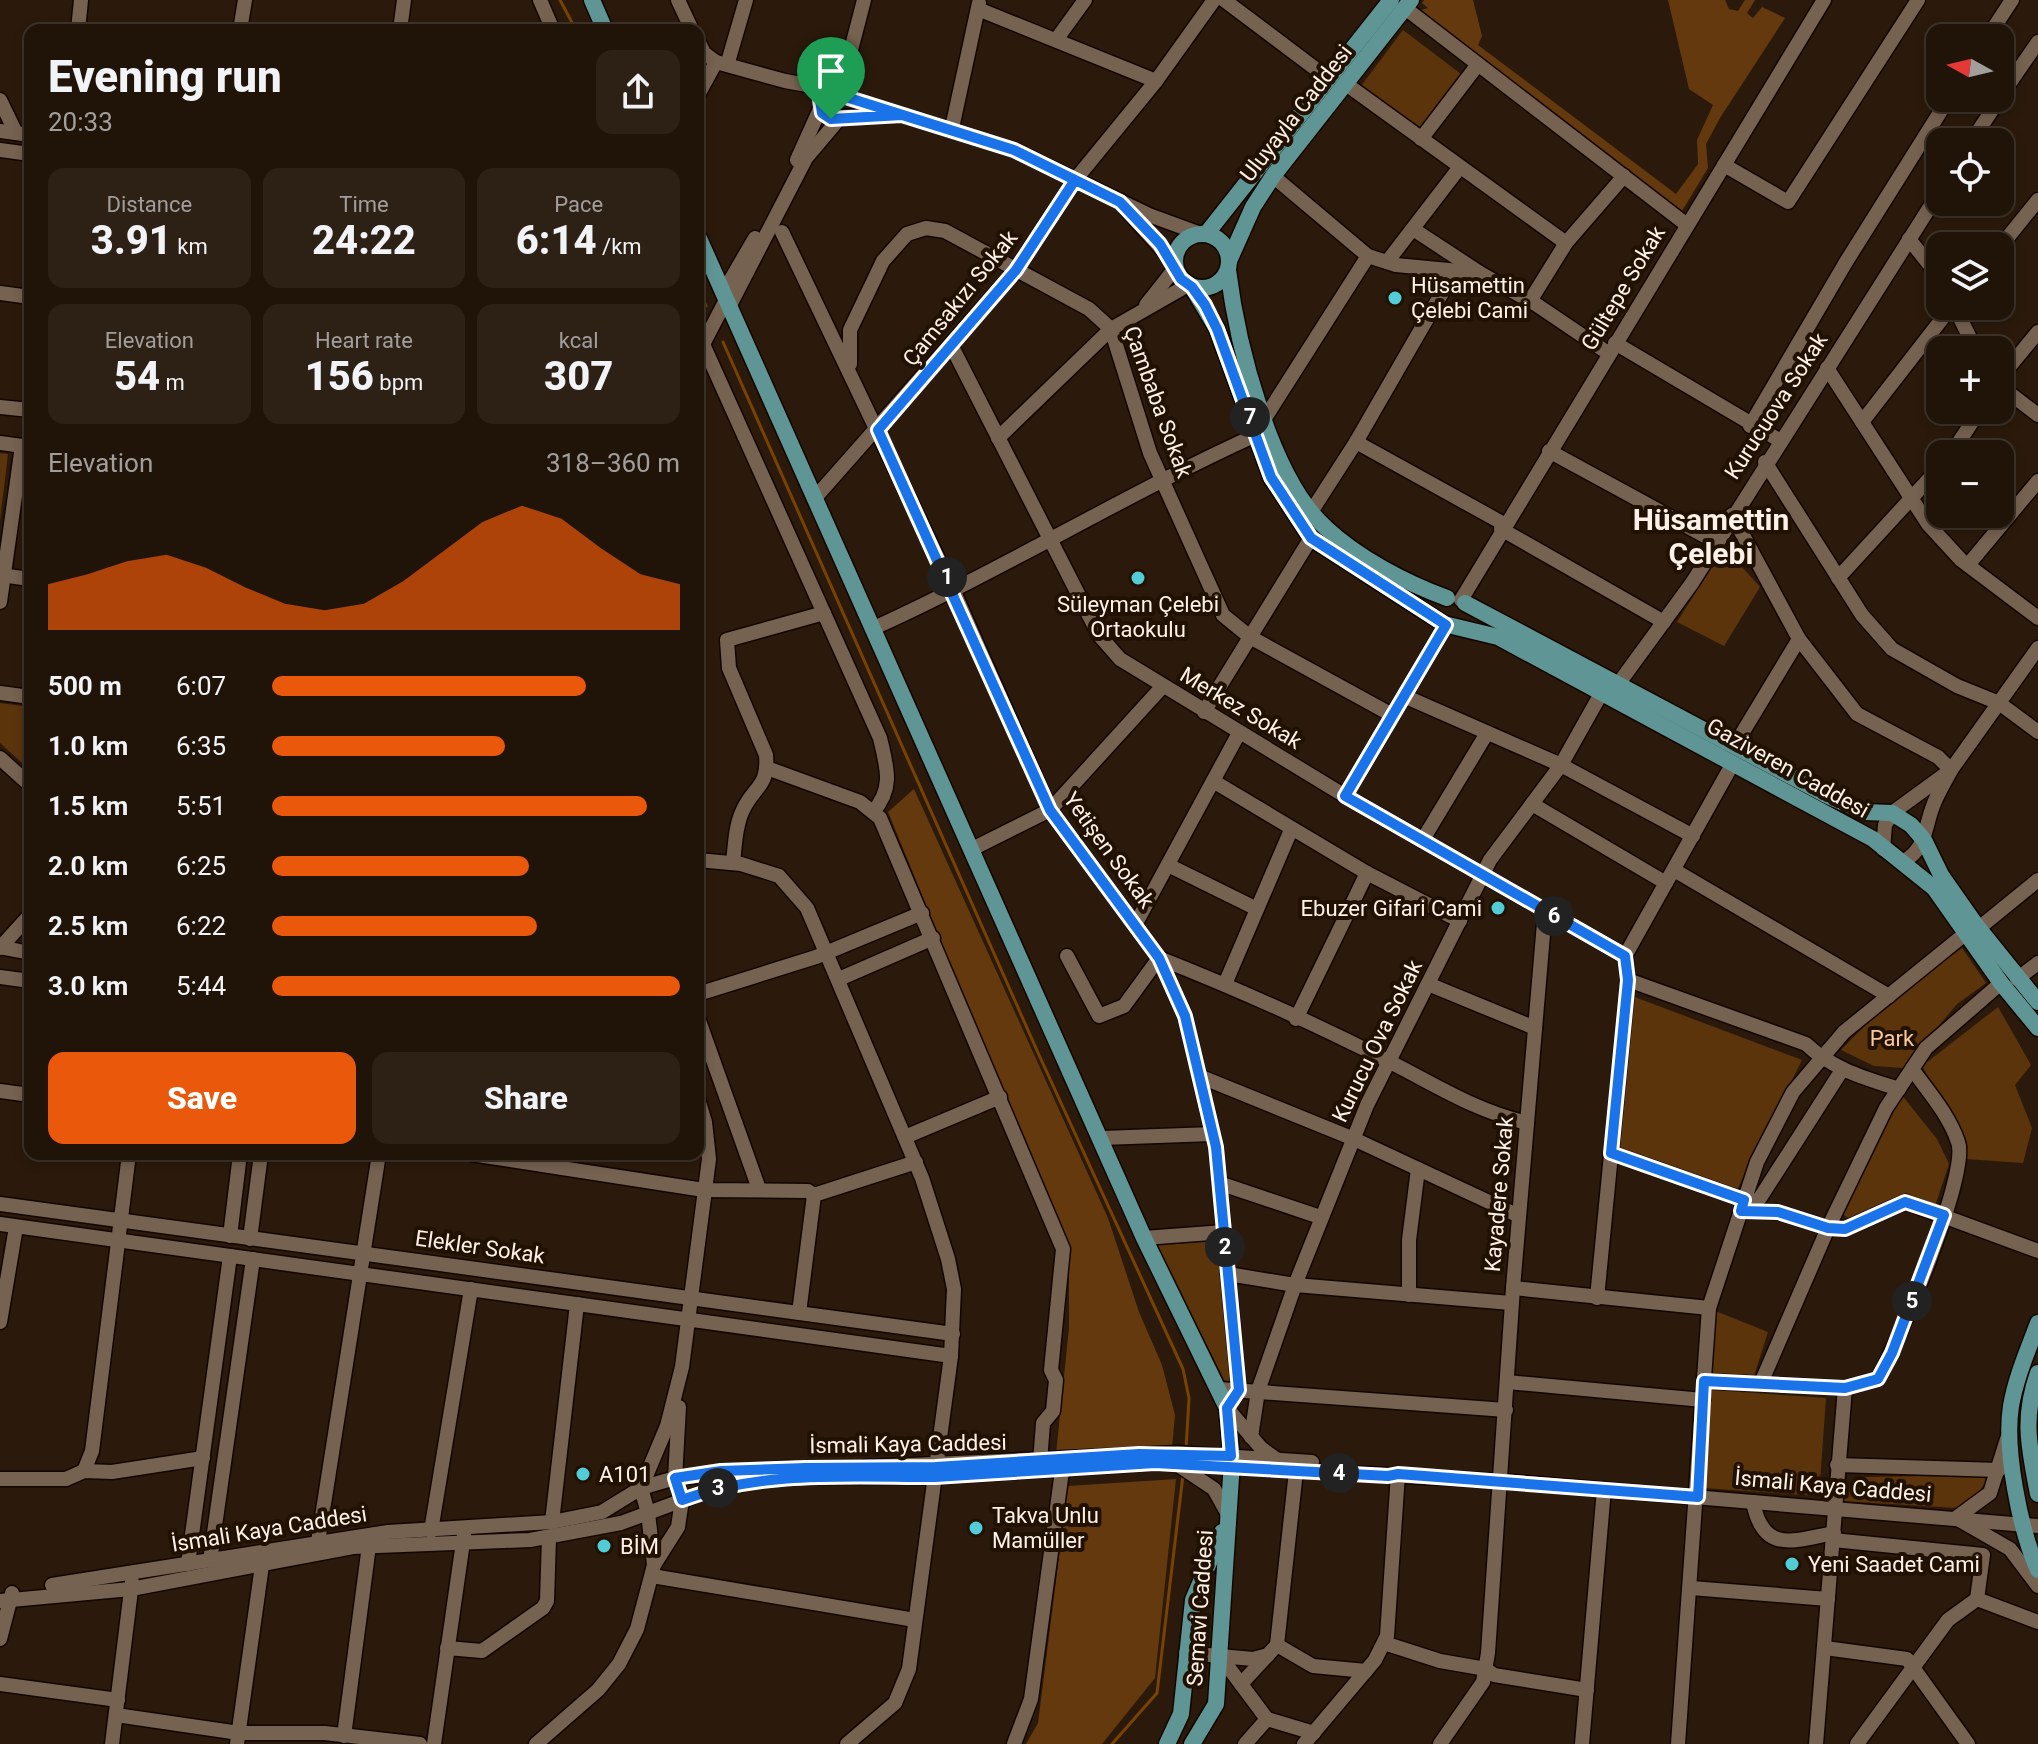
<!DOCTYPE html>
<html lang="en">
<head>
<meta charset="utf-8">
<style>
	body { margin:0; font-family:Roboto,sans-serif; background:#2d2116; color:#f1f3f6; height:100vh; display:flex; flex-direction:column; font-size:30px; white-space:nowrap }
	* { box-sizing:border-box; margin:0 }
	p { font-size:26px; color:#a29e9c }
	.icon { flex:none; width:44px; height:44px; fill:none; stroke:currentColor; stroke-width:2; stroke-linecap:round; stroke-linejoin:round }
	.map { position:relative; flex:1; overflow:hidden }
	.side { position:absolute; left:24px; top:24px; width:680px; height:1136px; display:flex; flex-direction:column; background:#201408; border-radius:16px; box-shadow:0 4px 12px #0003,0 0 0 2px #3d3329 }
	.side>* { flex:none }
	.needle { width:52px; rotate:278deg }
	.fabs { position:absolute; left:1926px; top:24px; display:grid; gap:16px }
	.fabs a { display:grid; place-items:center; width:88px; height:88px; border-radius:16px; background:#201408; box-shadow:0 4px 12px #0003,0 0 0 2px #3d3329; font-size:40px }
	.pin { position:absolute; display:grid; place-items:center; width:68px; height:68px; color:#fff; margin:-82px -34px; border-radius:50% 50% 50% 0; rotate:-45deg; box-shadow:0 0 8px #0007 }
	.pin .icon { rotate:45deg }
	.km { position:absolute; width:40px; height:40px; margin:-20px; border-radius:50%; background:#222; color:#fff; font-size:22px; line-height:40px; text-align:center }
	.round { display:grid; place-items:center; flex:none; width:84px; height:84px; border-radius:16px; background:#2d2116 }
	.head { display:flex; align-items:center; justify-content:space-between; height:136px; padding:0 24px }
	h1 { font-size:44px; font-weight:800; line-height:60px }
	.metrics { display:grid; grid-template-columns:repeat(3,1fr); gap:12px; height:136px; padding:8px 24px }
	.metrics div { display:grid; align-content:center; border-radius:16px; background:#2d2116; text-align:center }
	.metrics b { font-size:40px; font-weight:800 }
	.metrics small { font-size:22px; font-weight:400 }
	.metrics p { font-size:22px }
	.chart { height:224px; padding:16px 24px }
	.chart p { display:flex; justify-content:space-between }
	.chart svg { width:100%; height:144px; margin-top:8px; fill:#ea580c; opacity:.7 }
	.primary-button { display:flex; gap:16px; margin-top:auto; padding:16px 24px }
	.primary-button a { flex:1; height:92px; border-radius:16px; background:#ea580c; color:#fff; font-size:32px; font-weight:800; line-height:92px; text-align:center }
	.primary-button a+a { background:#2d2116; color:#f1f3f6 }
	ul { padding:0 24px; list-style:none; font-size:26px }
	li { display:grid; grid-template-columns:128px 96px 1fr; align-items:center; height:60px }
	li i { height:20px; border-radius:10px; background:#ea580c }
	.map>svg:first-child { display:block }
	.green { fill:#5b340c }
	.forest { fill:#63390d }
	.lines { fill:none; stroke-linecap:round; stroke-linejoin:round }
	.stream { stroke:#784200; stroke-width:3 }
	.minor-casing { stroke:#130500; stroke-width:17 }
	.major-casing { stroke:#130500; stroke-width:19 }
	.minor { stroke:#766251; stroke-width:14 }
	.major { stroke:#5f9695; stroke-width:16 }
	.route-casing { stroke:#fff; stroke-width:16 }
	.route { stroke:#1a73e8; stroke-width:10 }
	.poi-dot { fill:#52ccd6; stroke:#211103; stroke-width:3 }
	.labels { text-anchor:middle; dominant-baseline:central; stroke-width:8; stroke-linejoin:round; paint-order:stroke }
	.street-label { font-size:22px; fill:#fef1e8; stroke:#211103 }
	.poi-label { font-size:22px; fill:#fef1e8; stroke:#211103; text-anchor:start }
	.park-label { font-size:22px; fill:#fac89f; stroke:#211103 }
	.district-label { font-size:30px; font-weight:bold; fill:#fef1e8; stroke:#211103 }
</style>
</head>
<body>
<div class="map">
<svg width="2038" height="1744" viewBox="0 0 2038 1744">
	<rect width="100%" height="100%" fill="#2b1a0b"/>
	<g class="green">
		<path d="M1403 30 1461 74 1419 130 1361 86Z"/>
		<path d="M0 453 8 454 0 520Z"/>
		<path d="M1724 547 1760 587 1724 646 1677 622Z"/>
		<path d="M0 703 30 707V770L0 743Z"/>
		<path d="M1962 948 1986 983 1957 1004 1903 1068 1874 1066 1841 1050 1889 1001Z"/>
		<path d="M1632 996 1802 1060 1737 1190 1616 1148Z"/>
		<path d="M1998 1007 2031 1065 2015 1085 2032 1128 2023 1163 1966 1159 1962 1134 1922 1066Z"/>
		<path d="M1901 1094 1937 1139 1949 1164 1935 1206 1906 1193 1848 1218 1841 1213Z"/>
		<path d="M1218 1241 1233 1382 1224 1380 1157 1244Z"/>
		<path d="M1713 1310 1768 1332 1754 1376 1705 1372Z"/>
		<path d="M1711 1390 1826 1398 1819 1496 1704 1488Z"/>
		<path d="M1980 1475 1987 1480 1979 1492 1957 1508 1841 1501 1850 1484 1866 1477Z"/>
	</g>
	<g class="forest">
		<path d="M1424 0H1473L1482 36 1478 45 1676 194 1698 164 1697 140 1713 105 1689 89 1668 0H1725L1729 9 1738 11 1745 0H1755L1747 13 1753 18 1762 7 1785 18 1720 118 1706 144 1708 168 1682 211 1417 11 1428 8 1422 3Z"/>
		<path d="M914 789 1108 1218 1139 1312 1162 1365 1175 1415 1172 1448 1056 1454 1069 1328V1254L888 812Z"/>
		<path d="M1176 1479 1155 1678 1102 1744H1026L1038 1723 1068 1486Z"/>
	</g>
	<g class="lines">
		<g class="stream">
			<path d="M560 0 576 30"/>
			<path d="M698 289 706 306"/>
			<path d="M723 342 1039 1055 1183 1369 1189 1398 1186 1449"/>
			<path d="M1112 1744 1157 1693 1183 1475"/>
		</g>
		<g class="minor-casing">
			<g id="minor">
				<path d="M540 0 553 30"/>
				<path d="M678 0 692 30"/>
				<path d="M1224 0 1329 79"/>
				<path d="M1405 8 1687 225"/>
				<path d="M978 9 1156 81"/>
				<path d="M78 30 81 0"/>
				<path d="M240 30 245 0"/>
				<path d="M400 30 404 0"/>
				<path d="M1987 38 2012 0"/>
				<path d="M1056 40 1085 0"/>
				<path d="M698 41 704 53 716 62 785 81 829 89"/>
				<path d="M728 62 746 0"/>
				<path d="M1346 84 1566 243"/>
				<path d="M833 88 851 50 864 0"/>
				<path d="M847 94 851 59"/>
				<path d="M698 95 716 62"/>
				<path d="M2000 97 2038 42"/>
				<path d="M849 98 1014 150 1149 215 1198 233"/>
				<path d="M0 100 16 133"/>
				<path d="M842 117 886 115"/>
				<path d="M952 128 979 3"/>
				<path d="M0 131 30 135"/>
				<path d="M1421 139 1476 67"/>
				<path d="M1971 142 2000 98"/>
				<path d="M0 150 30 154"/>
				<path d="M797 160 820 109"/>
				<path d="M1724 165 1788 202 1918 0"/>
				<path d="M1273 176 1368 256 1396 265 1480 273 1537 305 1608 353"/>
				<path d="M1126 209 1175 264"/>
				<path d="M1413 229 1480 273"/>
				<path d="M782 232 954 592 1050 810 1159 958 1185 1016 1216 1147 1239 1390 1227 1408 1261 1448 1276 1459"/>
				<path d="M1909 239 1940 278"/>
				<path d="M2000 247 2038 200"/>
				<path d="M1387 262 1460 167"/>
				<path d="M0 293 30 297"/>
				<path d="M723 293 755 238"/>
				<path d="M1530 301 1566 243 1624 176"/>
				<path d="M1146 305 1176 267"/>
				<path d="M1954 306 1976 350"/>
				<path d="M729 307 806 158 839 119"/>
				<path d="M698 333 880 738C887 768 894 788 873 812"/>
				<path d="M1615 343 1779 440"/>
				<path d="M951 345 1099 635 1120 659 1345 796 1625 956 1733 763"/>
				<path d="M700 350 726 300"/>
				<path d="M850 364V330L883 261 907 234 926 228 945 231 1089 309 1111 329 1150 453 1223 615 1250 637 1392 715"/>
				<path d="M1827 368 1928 524 1961 560 2038 618"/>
				<path d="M2000 378 2038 332"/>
				<path d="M2000 386 2038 415"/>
				<path d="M0 407 30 410"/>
				<path d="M1265 418 1368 256"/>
				<path d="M1862 422 1952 306"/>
				<path d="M1750 426 1846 262 1949 98"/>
				<path d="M998 438 1111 329 1188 285"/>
				<path d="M1356 442 1504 524"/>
				<path d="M0 443 30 447"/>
				<path d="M1549 451 1716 542"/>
				<path d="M1951 454 1980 410"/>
				<path d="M1765 462 1862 615 1892 649 1957 686 1999 703 2038 732"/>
				<path d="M814 499 1016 270 1075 180 1156 81 1214 0"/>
				<path d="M1311 512 1356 442 1454 272"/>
				<path d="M1732 515 1799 639 1857 714 1938 757 1951 770C1945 782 1937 794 1933 806 1924 829 1927 848 1903 862"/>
				<path d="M1501 529 1664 622"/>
				<path d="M1968 565 2038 481"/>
				<path d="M0 575 30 579"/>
				<path d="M1838 578 1940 467"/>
				<path d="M1461 600 1824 0"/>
				<path d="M0 602 22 446"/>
				<path d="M874 628C1004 569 1126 494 1256 435"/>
				<path d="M1619 683 1692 583 1940 191"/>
				<path d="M0 693 30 697"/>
				<path d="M1404 696 1561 765 1693 836"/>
				<path d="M1204 712 1311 538"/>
				<path d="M1735 745 1799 639"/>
				<path d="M0 758 30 785"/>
				<path d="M767 768 860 802 880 818 1063 1249 1051 1370 1056 1380 1053 1411 1043 1423 1040 1462"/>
				<path d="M1213 781 1367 873 1460 921"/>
				<path d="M1345 796 1446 625"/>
				<path d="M1532 804 1666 883"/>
				<path d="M1422 841 1487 733"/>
				<path d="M972 849 1050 810 1163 686"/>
				<path d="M1883 849 1885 825 1892 813 1951 770 2038 648"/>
				<path d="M698 860 741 864 779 876 807 908 922 1178 948 1259 954 1289 951 1356 909 1669 895 1703 847 1744"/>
				<path d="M733 863C735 846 735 828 742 812 753 786 769 788 766 755L729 668 727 640 824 613"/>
				<path d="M1168 865 1257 909"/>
				<path d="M1674 870 1889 996"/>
				<path d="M1135 925 1239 733"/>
				<path d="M1979 928 2038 880"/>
				<path d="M0 947 30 953"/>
				<path d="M0 948 30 915"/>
				<path d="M1067 956 1099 1016 1124 1006 1159 958C1237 989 1314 1023 1388 1061 1436 1085 1473 1110 1527 1123"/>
				<path d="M0 977 30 981"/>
				<path d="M839 979 933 938"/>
				<path d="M2017 979 2038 963"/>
				<path d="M1628 980 1806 1044C1832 1069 1865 1078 1899 1089"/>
				<path d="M1225 984 1291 830"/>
				<path d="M1428 984 1535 1028"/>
				<path d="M698 994 816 957 922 913"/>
				<path d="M698 1018 759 1189"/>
				<path d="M1296 1019 1367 873"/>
				<path d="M1842 1070 1760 1198 1741 1211 1778 1212 1828 1228 1845 1229 1905 1202 2038 1251"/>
				<path d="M1199 1076 1354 1139 1519 1216"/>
				<path d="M0 1091 30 1095"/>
				<path d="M905 1137 1000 1097"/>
				<path d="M1102 1138 1213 1134"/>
				<path d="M1611 1153 1744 1200"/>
				<path d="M471 1154 704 1190 808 1191 814 1195"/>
				<path d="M1219 1183 1320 1217"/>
				<path d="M0 1204 953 1334"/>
				<path d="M0 1224 951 1356"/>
				<path d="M230 1236 240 1154"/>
				<path d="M1144 1238 1224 1232"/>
				<path d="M250 1239 261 1154"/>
				<path d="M1228 1274 1295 1285 1511 1303"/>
				<path d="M1513 1288 1709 1308"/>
				<path d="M1409 1295V1240L1418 1169"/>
				<path d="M1597 1298 1628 980 1625 956"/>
				<path d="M799 1313 814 1195 916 1162"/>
				<path d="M0 1322 16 1227"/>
				<path d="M1704 1381 1845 1388 1816 1744"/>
				<path d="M1507 1382 1703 1400"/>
				<path d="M1761 1383 1828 1228 1886 1108 1926 1048 2001 983"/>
				<path d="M1845 1388 1878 1379C1897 1344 1970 1173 1958 1142 1949 1115 1928 1091 1912 1069"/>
				<path d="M1219 1389 1506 1410"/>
				<path d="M1251 1437 1258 1391 1295 1285 1367 1105 1490 860 1561 765 1602 692"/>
				<path d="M2007 1439 1990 1493 1956 1518 2010 1549 2038 1586"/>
				<path d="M1837 1465 1999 1470"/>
				<path d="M865 1467 1178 1453 1312 1462"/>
				<path d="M1181 1467 1214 1489 1229 1516"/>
				<path d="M84 1471 92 1451 129 1154"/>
				<path d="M0 1479H66L84 1471 112 1472 203 1458"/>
				<path d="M1753 1502C1763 1554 1793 1541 1834 1533"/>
				<path d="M552 1522 577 1304"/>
				<path d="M431 1531 471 1289"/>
				<path d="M1833 1540 1983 1555 1977 1599 1948 1620 1857 1744"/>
				<path d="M318 1542 379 1154"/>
				<path d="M210 1561 253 1259"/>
				<path d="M188 1564 230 1256"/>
				<path d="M654 1565 648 1513 641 1488 667 1426 682 1367 709 1159 705 1122 698 1099"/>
				<path d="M652 1576 915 1620"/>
				<path d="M52 1585 388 1532 552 1522 602 1512 641 1488 675 1478 789 1468"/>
				<path d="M1691 1588 1828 1599"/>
				<path d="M1977 1599 2038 1622"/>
				<path d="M0 1601 131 1589 353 1547 530 1540 621 1523 710 1490 779 1477H935L1155 1463 1502 1481 2038 1526"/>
				<path d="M0 1639 12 1593"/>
				<path d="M1384 1643 1440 1661 1486 1669 1494 1675 1587 1690"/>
				<path d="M1277 1645 1313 1666 1366 1671"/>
				<path d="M447 1648 482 1651 543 1608 547 1601 549 1537"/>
				<path d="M1825 1648 1907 1659 1968 1744"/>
				<path d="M1186 1653 1220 1656 1267 1719 1245 1744"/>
				<path d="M1220 1656 1253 1659 1268 1655"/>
				<path d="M0 1684 118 1700"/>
				<path d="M1241 1684 1277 1645 1296 1471"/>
				<path d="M116 1715 239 1733H325L420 1744"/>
				<path d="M1267 1719 1314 1733"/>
				<path d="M344 1736 370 1538"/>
				<path d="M112 1744 132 1582"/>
				<path d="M237 1744 263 1558"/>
				<path d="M434 1744 464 1535"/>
				<path d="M536 1744 598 1690 619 1664 637 1629 654 1565 678 1527 682 1500 675 1478 679 1407"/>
				<path d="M1014 1744 1031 1699 1062 1471"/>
				<path d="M1304 1744 1375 1660 1387 1636 1398 1474"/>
				<path d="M1440 1744 1483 1682 1488 1653 1513 1288 1545 911"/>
				<path d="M1582 1744 1604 1489"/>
				<path d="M1678 1744 1709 1308 1757 1162 1793 1092 1844 1032 1965 934"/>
			</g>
		</g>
		<g class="major-casing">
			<g id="major">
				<path d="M592 0 605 30"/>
				<path d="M1207 233 1391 0"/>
				<circle cx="1202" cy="261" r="27"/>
				<path d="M698 236 1144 1238 1227 1408 1232 1462 1216 1704 1192 1744"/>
				<path d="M1229 261 1253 207 1273 176 1411 0"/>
				<path d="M1228 270C1237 343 1270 478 1326 528 1358 558 1406 583 1447 598"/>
				<path d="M1192 287 1217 329 1271 477 1311 538 1444 624 1498 637 1873 839 1934 888 2001 983 2038 1028"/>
				<path d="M1465 603 1828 796 1864 812 1892 813 1911 825 1924 840 1941 875 1976 925 2038 1002"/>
				<path d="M2038 1323C2028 1350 2016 1377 2011 1406 2004 1449 2020 1530 2038 1570"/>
				<path d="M2038 1373C2022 1418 2029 1447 2038 1494"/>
				<path d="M1167 1744 1181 1714 1193 1600 1222 1532"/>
			</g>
		</g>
		<use href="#minor" class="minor"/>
		<use href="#major" class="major"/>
	</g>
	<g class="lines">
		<g class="route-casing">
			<path id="route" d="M831 119 902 115 1014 150 1075 180 1016 270 878 430 1050 810 1159 958 1185 1016 1216 1147 1239 1390 1227 1408 1231 1456 1139 1454 936 1467 935 1477C850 1477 762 1470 682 1500L675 1478 721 1471 806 1468 936 1467 935 1477 1155 1463 1388 1476 1398 1474 1698 1497 1704 1381 1845 1388 1878 1379 1892 1353 1944 1215 1905 1202 1845 1229 1828 1228 1778 1212 1741 1211 1744 1200 1611 1153 1628 980 1625 956 1345 796 1446 625 1311 538 1271 477 1217 329 1205 305 1192 287 1181 279 1160 244 1120 202 1014 150 849 98 837 89 825 92 820 100 822 113 831 119"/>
		</g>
		<use href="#route" class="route"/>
	</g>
	<g class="poi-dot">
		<circle cx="1395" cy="298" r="8"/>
		<circle cx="1138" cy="578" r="8"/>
		<circle cx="1498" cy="908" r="8"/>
		<circle cx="583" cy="1474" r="8"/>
		<circle cx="976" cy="1528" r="8"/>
		<circle cx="604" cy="1546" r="8"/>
		<circle cx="1792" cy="1564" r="8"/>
	</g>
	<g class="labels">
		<g class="street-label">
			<text transform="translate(1296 113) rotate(-52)">Uluyayla Caddesi</text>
			<text transform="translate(1623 288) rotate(-59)">Gültepe Sokak</text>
			<text transform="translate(960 298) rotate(-51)">Çamsakızı Sokak</text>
			<text transform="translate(1158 402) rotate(70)">Çambaba Sokak</text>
			<text transform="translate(1776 406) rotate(-57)">Kurucuova Sokak</text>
			<text transform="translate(1241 708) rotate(31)">Merkez Sokak</text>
			<text transform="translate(1788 768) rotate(29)">Gaziveren Caddesi</text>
			<text transform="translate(1109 850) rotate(54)">Yetişen Sokak</text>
			<text transform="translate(1377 1041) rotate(-64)">Kurucu Ova Sokak</text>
			<text transform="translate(1499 1194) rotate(-85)">Kayadere Sokak</text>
			<text transform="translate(480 1247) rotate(8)">Elekler Sokak</text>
			<text transform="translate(908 1444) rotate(-1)">İsmali Kaya Caddesi</text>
			<text transform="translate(1833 1486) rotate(5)">İsmali Kaya Caddesi</text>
			<text transform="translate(269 1529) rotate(-9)">İsmali Kaya Caddesi</text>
			<text transform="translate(1200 1608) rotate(-86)">Semavi Caddesi</text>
		</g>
		<g class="poi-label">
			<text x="1411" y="285">Hüsamettin<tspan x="1411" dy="25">Çelebi Cami</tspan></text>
			<text x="1138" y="604" text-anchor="middle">Süleyman Çelebi<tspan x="1138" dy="25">Ortaokulu</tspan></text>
			<text x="1482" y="908" text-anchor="end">Ebuzer Gifari Cami</text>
			<text x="599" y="1474">A101</text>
			<text x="992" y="1515">Takva Unlu<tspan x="992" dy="25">Mamüller</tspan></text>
			<text x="620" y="1546">BİM</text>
			<text x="1808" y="1564">Yeni Saadet Cami</text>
		</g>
		<g class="park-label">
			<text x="1892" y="1038">Park</text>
		</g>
		<g class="district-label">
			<text x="1711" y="519">Hüsamettin<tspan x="1711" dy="34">Çelebi</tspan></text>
		</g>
	</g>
</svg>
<div class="fabs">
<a><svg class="needle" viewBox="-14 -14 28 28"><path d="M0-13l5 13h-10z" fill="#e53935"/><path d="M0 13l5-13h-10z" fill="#a29e9c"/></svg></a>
<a><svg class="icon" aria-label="locate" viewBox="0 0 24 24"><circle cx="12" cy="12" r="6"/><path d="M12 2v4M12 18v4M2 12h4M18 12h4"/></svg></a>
<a><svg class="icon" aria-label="layers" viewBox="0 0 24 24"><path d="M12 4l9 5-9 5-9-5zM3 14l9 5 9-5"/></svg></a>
<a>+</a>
<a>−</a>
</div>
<div class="pin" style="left:831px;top:119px;background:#1e9e55"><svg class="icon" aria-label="arrive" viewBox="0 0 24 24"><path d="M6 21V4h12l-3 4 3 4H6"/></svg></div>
<b class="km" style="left:947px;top:577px">1</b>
<b class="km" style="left:1225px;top:1247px">2</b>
<b class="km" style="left:718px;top:1488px">3</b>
<b class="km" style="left:1339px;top:1473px">4</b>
<b class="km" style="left:1912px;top:1301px">5</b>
<b class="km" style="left:1554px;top:916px">6</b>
<b class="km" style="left:1250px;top:417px">7</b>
<section class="side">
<div class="head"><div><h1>Evening run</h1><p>20:33</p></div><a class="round"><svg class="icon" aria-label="share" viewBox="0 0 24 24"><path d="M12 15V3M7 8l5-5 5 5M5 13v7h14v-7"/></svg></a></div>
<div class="metrics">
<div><p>Distance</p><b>3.91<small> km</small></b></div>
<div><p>Time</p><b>24:22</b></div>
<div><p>Pace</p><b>6:14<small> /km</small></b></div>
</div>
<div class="metrics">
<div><p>Elevation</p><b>54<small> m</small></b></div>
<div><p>Heart rate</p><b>156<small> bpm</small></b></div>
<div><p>kcal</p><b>307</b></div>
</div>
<div class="chart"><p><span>Elevation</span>318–360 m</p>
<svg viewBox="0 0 160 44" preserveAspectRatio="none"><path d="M0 44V30L10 27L20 23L30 21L40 25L50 31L60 36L70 38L80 36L90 29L100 20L110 11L120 6L130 10L140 19L150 27L160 30V44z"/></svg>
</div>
<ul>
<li><b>500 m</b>6:07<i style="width:77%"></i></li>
<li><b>1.0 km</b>6:35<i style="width:57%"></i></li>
<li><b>1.5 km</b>5:51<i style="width:92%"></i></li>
<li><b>2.0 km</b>6:25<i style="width:63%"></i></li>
<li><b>2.5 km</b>6:22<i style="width:65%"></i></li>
<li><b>3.0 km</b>5:44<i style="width:100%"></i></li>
</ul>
<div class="primary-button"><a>Save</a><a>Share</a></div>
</section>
</div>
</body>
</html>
